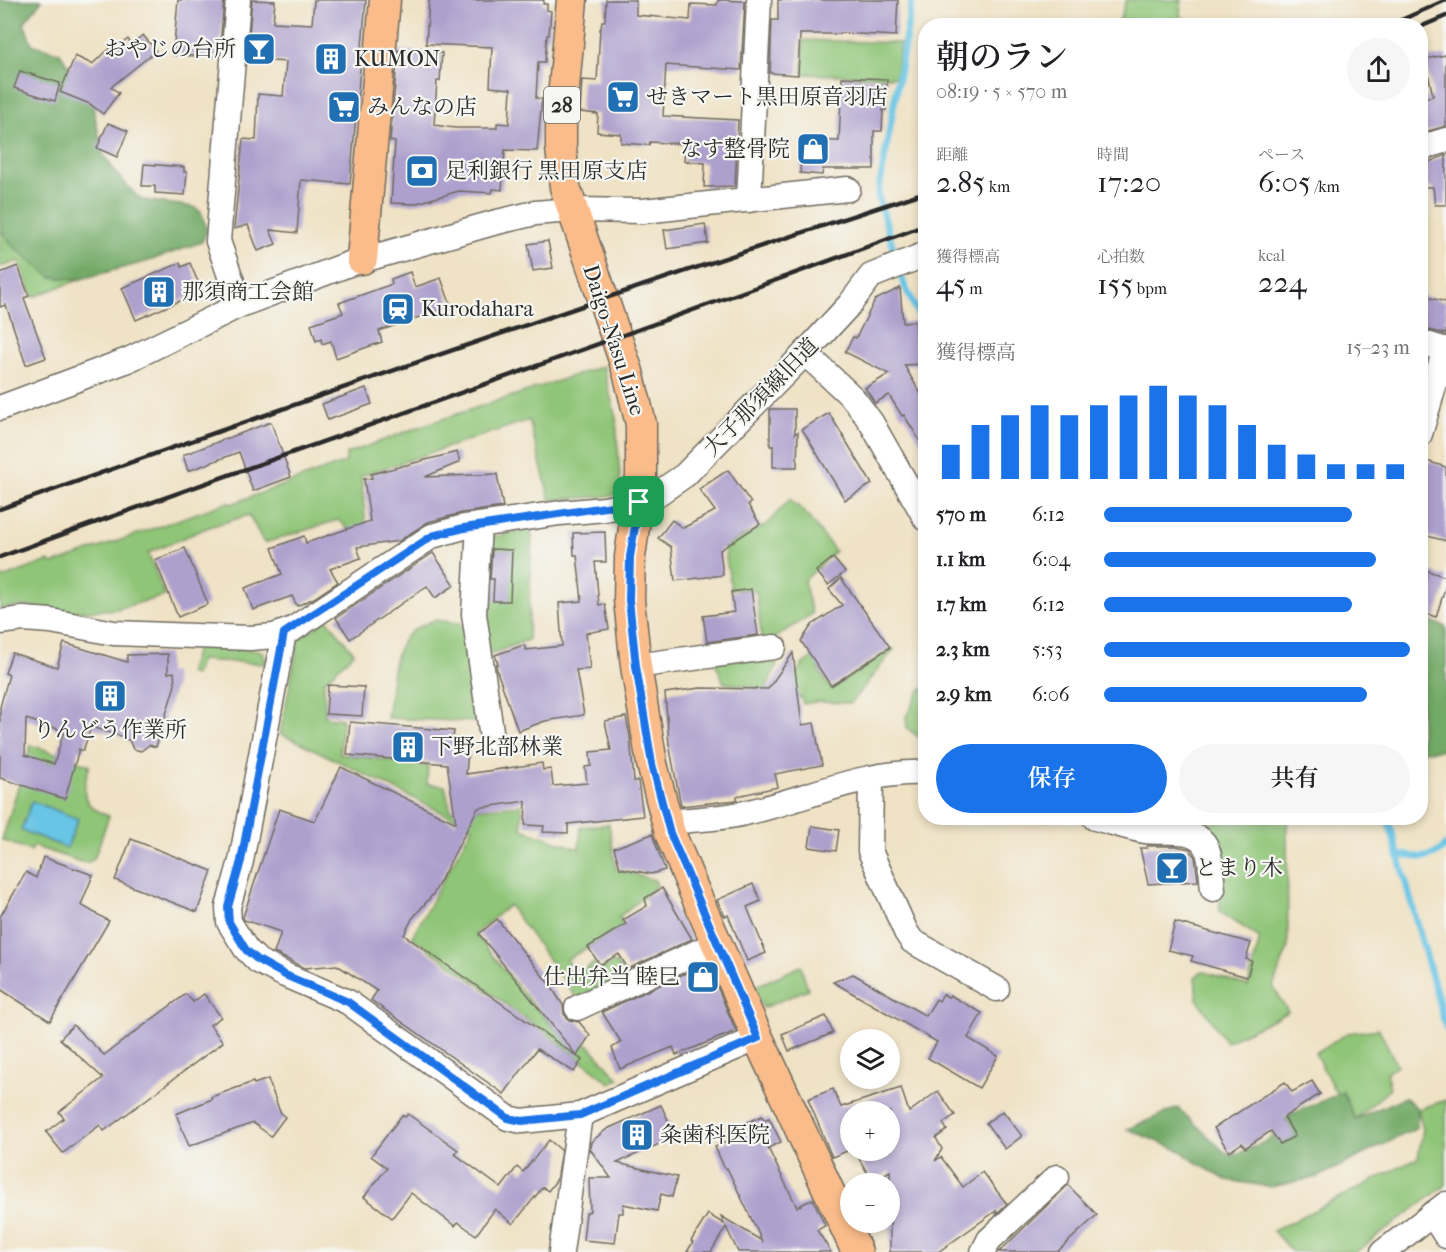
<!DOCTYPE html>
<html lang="ja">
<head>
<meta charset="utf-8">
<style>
	body { margin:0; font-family:"IM FELL French Canon","Noto Serif JP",serif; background:#f6f6f6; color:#202124; height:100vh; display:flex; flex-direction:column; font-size:22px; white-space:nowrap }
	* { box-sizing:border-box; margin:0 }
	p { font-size:20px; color:#757577 }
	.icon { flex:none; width:33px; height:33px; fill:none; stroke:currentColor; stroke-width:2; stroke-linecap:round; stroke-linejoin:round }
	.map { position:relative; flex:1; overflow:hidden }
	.details { position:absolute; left:918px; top:18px; width:510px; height:807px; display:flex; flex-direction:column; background:#fff; border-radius:24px; box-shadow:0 3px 9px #0003 }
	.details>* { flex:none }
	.fabs { position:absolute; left:840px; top:1029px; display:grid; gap:12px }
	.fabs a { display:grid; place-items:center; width:60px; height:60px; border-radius:50%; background:#fff; box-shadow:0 3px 9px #0003; font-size:30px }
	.pin { position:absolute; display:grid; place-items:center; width:51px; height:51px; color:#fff; margin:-26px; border-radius:12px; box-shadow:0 3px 9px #0006 }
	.round { display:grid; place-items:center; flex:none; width:63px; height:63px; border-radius:32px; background:#f6f6f6 }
	.headline { display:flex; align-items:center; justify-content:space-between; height:102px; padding:0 18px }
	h1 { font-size:33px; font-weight:600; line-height:45px }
	.metrics { display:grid; grid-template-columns:repeat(3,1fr); gap:9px; height:102px; padding:6px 18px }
	.metrics div { display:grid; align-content:center }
	.metrics b { font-size:30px; font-weight:600 }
	.metrics small { font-size:16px; font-weight:400 }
	.metrics p { font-size:16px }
	.chart { height:168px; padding:12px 18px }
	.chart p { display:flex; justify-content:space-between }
	.chart svg { width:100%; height:108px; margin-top:6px; stroke:#1a73e8; stroke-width:6 }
	.primary-button { display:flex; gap:12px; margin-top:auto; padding:12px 18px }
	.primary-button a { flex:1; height:69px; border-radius:36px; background:#1a73e8; color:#fff; font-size:24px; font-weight:600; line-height:69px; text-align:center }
	.primary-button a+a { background:#f6f6f6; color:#202124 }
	ul { padding:0 18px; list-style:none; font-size:20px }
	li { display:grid; grid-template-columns:96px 72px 1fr; align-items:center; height:45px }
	li i { height:15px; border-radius:8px; background:#1a73e8 }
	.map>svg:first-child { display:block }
	.green { fill:#8fc577; stroke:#5d7851; stroke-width:1.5 }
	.forest { fill:#73aa68; stroke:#4f6a4a; stroke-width:1.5 }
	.water { fill:#67c5e5; stroke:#497888; stroke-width:1.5 }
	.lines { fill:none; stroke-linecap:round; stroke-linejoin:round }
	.stream { stroke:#67c5e5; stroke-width:7 }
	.building { fill:#aea0cd; fill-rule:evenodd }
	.minor-casing { stroke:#706b61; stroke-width:27 }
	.major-casing { stroke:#706b61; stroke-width:33 }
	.minor { stroke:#fff; stroke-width:24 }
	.major { stroke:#f9bc8a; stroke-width:30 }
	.rail { stroke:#2b2b2b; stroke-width:4.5 }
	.route-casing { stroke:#fff; stroke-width:12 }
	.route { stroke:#1a73e8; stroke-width:8 }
	.labels { text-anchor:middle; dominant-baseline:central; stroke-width:4.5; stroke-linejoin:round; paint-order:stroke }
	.shield { fill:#f6f6f2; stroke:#686867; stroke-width:1.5 }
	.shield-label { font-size:21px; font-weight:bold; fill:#2b2b2b }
	.poi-label { font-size:22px; fill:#2b2b2b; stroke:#f6f6f2; text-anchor:start }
	.street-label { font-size:22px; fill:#2b2b2b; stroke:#f6f6f2 }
</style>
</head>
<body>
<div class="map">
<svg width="1446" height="1252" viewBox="0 0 1446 1252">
	<rect width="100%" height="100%" fill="#f6f6f2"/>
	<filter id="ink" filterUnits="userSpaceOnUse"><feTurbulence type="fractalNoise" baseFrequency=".0167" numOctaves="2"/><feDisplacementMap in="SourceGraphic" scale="12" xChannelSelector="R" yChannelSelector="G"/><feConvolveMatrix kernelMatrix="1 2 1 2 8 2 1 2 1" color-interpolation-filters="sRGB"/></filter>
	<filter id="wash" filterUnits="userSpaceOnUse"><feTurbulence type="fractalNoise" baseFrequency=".008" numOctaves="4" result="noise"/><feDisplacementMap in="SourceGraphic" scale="24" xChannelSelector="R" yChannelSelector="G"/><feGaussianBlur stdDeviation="1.35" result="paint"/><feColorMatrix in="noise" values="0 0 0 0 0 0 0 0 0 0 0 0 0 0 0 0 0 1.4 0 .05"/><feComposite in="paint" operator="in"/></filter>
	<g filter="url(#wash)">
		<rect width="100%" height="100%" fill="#efe2c5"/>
		<g class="green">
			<path d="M1126 0H1182L1180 14 1187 25H1118Z"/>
			<path d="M803 40 900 43 896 77 803 74Z"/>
			<path d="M0 230 14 247 51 277 81 279 33 297 19 261 0 267Z"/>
			<path d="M603 366 616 418 621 492 612 496 550 500 529 420 361 476 367 537 353 533 338 520 264 543 249 515 209 527 148 553 165 596 116 609 72 612 25 606 0 609V579L48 561 53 564 228 502 231 504 346 462V454L424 425Z"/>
			<path d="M790 499 805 513 835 551 804 581 812 614 772 640 762 641 756 591 731 589 724 546 766 525Z"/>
			<path d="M532 528 528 640 488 655 480 615 489 538Z"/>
			<path d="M327 619 354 653 324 681 325 717 342 719 340 754 428 766 427 784 445 786 451 811 522 805V829L579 849 581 827 609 824 616 869 655 880 657 886 619 917 624 926 566 960 576 974 594 963 599 969 616 963 625 976 578 1000 509 905 475 934 532 1004 564 1038 576 1031 619 1079 610 1083 553 1038 412 937 472 827 297 741 280 734 299 639Z"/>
			<path d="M435 620 460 623 468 635 478 722 387 718C392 692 389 647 413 630 420 626 428 623 435 620Z"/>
			<path d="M198 645 259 650 264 654 266 664 201 660 195 675 188 673Z"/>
			<path d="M891 649H894L851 703 816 702 803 704 801 697 783 699 755 721V687L724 683 715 662 768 656 777 665 766 688 778 698 803 664 814 656 821 663 818 669 831 689Z"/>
			<path d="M925 688V742L907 728 906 717 920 690Z"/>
			<path d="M31 745 90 765C81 791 80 806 109 816L94 859 86 863 78 861 33 846 31 851 2 840Z"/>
			<path d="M1227 818H1287L1288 948 1273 986 1288 1012 1226 1042 1197 999 1195 977 1202 971 1248 986 1260 938 1220 912 1217 853 1209 824Z"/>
			<path d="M801 966 808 989 763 1008 754 987Z"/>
			<path d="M1379 1029 1397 1065 1387 1073 1390 1089 1355 1119 1342 1104 1315 1053 1348 1033Z"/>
			<path d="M1446 1100V1185L1356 1252H1292L1273 1231 1418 1158 1423 1129 1418 1109Z"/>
		</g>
		<g class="forest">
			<path d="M0 0H42L24 23 32 44 60 53 92 103 103 154 116 173 134 193 143 200 194 207 201 212 207 230 202 242 149 261 81 279 51 277 14 247 0 230Z"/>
			<path d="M1420 617 1446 627V750L1421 751Z"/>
			<path d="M1343 1092 1355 1119 1405 1097 1418 1109 1417 1128 1318 1177 1271 1187 1226 1180 1195 1162 1181 1151 1127 1129 1178 1108 1225 1152 1233 1156 1269 1140 1289 1115Z"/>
		</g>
		<path class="water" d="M32 801 78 819 67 848 21 830Z"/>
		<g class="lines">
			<g class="stream">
				<path d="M912 0 878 196 903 282 926 331"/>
				<path d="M1388 818 1446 1028"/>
				<path d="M1398 855C1419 857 1431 862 1446 845"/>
			</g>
		</g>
		<g id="blocks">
			<g class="building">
				<path d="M178 0H224L219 57 173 55Z"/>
				<path d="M252 0 275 1 273 22 312 24 314 0H366L350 184 301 180 297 233 270 230 276 244 258 251 248 225 234 229 243 139 256 140 258 94 283 96 286 62 247 59Z"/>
				<path d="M429 0H544L543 4H547V10L551 11 549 35H547L545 62H538L536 98 542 99 537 151 505 150 502 190 493 189 492 193 459 191 414 204 391 203 395 142 390 141 398 50 442 53 440 81H437L434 125 455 128H497V123L509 124 511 89 490 87 492 47 426 44Z"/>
				<path d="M606 0H636V15L690 20 691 4 717 5 718 0 745 1 741 70 666 65 663 116 738 120 735 186 704 187 705 163 684 161 685 144 650 142 649 145 621 143V134L597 132 598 114 580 112 582 80 597 81 600 29H601L602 21H605Z"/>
				<path d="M778 0H898L896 36 840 33V34H800L798 75 770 73 772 20H778Z"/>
				<path d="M143 35 156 51 111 87 119 93 103 114 90 104 60 92 75 56 92 64 113 46 115 49 128 39 131 44Z"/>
				<path d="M1446 55V126L1425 132 1424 98 1433 96 1425 59Z"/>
				<path d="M20 71 60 83 55 101 14 88Z"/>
				<path d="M842 77 887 79 886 110H883L882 131H874V169H823L822 175 800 173 802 140 839 141Z"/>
				<path d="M108 123 128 131 117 157 97 148Z"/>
				<path d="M1446 155V205H1435L1433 187H1420V162H1429Z"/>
				<path d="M144 164 184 167V172H187L185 195 155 193V186H142Z"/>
				<path d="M705 224 708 243 667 249 664 230Z"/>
				<path d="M548 241 553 268 533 271 528 244Z"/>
				<path d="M180 263 182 267 190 263 200 287 194 290 196 294 136 320 122 288Z"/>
				<path d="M18 266 29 296 24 298 46 358 26 365 6 305 0 307V273Z"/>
				<path d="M410 272 415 287 441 278 451 306 379 331 382 342 336 358 331 341 322 344 321 339 316 341 311 324 343 313 339 303 392 284 391 279Z"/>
				<path d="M900 288 903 323 915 321 918 347 926 346V364L904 365 926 403V451L904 415 902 416 889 395 875 403 865 388 889 374 845 352 853 337 856 338 875 300Z"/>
				<path d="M1420 295 1446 302V334L1420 328Z"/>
				<path d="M366 388 372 404 328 420 322 404Z"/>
				<path d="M770 409H795V434L798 432 797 467H773V446H770Z"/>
				<path d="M829 413 872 484 845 500 802 429Z"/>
				<path d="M271 422 291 477 253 491 239 452 188 471 183 455Z"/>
				<path d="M457 452 460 462 425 477 497 474 503 507 462 513 428 522 399 541 357 547 361 558 330 569 338 582 314 598 297 606 292 596 253 610 245 588 282 574 272 548 304 536 306 543 370 521 364 479 372 478 371 474Z"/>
				<path d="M1420 459 1446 467V541L1420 534Z"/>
				<path d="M728 470 751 503 748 505 760 524 720 550 723 575 675 581 671 547 658 538 672 520 683 528 715 511 699 489Z"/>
				<path d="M605 532 606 562H595L599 605 605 604 609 629 586 633 590 669 576 670 584 715 545 721 518 731 497 671 496 664H498L495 655 524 645 526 650 562 646 559 603 582 601 577 555H574L573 533Z"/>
				<path d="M185 548 208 604 178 617 155 560Z"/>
				<path d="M492 549 512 550 510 601H493L494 579H490Z"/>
				<path d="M433 553 455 585 435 598 427 586 350 639 336 618Z"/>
				<path d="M833 558 845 572 828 585 816 571Z"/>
				<path d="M1428 571 1446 577V585L1436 617 1420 612V594Z"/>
				<path d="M841 578 890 647 831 686 801 641 812 625 842 605 829 589Z"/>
				<path d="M751 589 758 635 707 642 703 616 734 612 731 592Z"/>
				<path d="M64 643 127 662V655L168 654V673L174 672 175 685 156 747 149 745 141 751 133 749 129 740 124 739V737L91 727 83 751 79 749 65 799 0 778V707L9 675 5 673 12 653 57 667ZM26 719 64 731 54 764 25 755Z"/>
				<path d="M793 653 802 725 814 723 822 765 775 774 778 787 737 796V800L681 806 669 744 665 693 700 688 768 689Z"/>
				<path d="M328 685 364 687 362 716 326 714Z"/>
				<path d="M626 717 630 737 634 781H638L643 816 568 824V833L543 832 544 826 525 825 526 801 478 808 434 893 412 919 404 935 582 1060 574 1072 537 1049 504 1094 371 1000 377 991 337 965 305 968 274 953 281 932 244 920 243 917 279 809 315 821 341 767 456 823 447 764 347 755 350 722 454 731 453 738 469 740 466 774 542 763 543 770 551 769 553 786 587 783 585 767 591 766 590 752 611 750 605 721Z"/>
				<path d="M812 826 839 830 836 851 809 847Z"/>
				<path d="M652 834 665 870 651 874 620 868 614 848Z"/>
				<path d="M131 839 212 871 197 912 115 880Z"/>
				<path d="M1147 846H1176L1190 849 1195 857 1198 881 1148 884 1140 848H1147Z"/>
				<path d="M43 857 93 875 81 905 109 921 50 1021 0 989V917L26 872 36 878Z"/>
				<path d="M753 884 761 901 747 907 766 953 747 961 728 915 725 916 717 900Z"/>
				<path d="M662 888 692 939 628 969 619 954 600 965 588 947 626 924 623 920 647 906 645 898Z"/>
				<path d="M497 919 550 985 563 1005 564 1014 569 1020 579 1022 590 1035 577 1056 479 934Z"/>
				<path d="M1175 922 1251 943 1246 959 1252 961 1247 977 1191 961 1193 956 1168 950Z"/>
				<path d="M707 963 736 1031 676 1055 673 1047 620 1069 612 1048 621 1042 602 1012Z"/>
				<path d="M853 974 926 1016 936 999 939 1001 943 994 948 997 950 995 982 1013 968 1038 998 1056 979 1088 928 1058 937 1042 833 982Z"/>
				<path d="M186 994 193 1002 204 994 221 1017 210 1025 223 1042 104 1131 100 1125 63 1153 46 1132 64 1118 59 1112 103 1078 60 1039 73 1025 104 1055Z"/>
				<path d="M826 1016 833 1033 789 1051 782 1034Z"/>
				<path d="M268 1079 280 1112 285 1117 271 1136 253 1123 189 1146 176 1114 212 1099 211 1097 253 1082 254 1084Z"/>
				<path d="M1312 1081 1320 1094 1284 1117 1295 1136 1280 1144 1271 1131 1245 1148 1242 1143 1229 1152 1214 1128 1285 1082 1292 1092Z"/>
				<path d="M901 1088 909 1112 938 1091 955 1115 943 1123 947 1130 936 1138 942 1149 935 1161 941 1157 963 1187 982 1172 1007 1204 996 1214V1211L938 1252H890V1171L872 1181 854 1150H890V1112H850V1150L832 1157 808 1099 833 1089 841 1107Z"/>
				<path d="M661 1105 674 1133 666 1136 668 1140 617 1163 677 1177 672 1197 661 1194 657 1211 623 1204V1213H619L615 1243 583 1240 586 1213 590 1211 589 1178H611L590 1149 591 1142 607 1129Z"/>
				<path d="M1003 1111 1022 1136 1005 1149 986 1123Z"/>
				<path d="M408 1114 458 1150 455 1154 501 1188 517 1167 523 1172 549 1140 561 1150 556 1181 548 1191 543 1187 513 1224 495 1209 476 1235 458 1222 455 1226 411 1193 392 1218 364 1197 387 1168 371 1156 402 1115 405 1117Z"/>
				<path d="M762 1116 764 1120 769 1118 781 1142 768 1148 797 1207 813 1199 825 1226 817 1230 831 1252H738L726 1227 711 1252H687L693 1242 691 1241 708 1214 724 1224 721 1216 762 1241 727 1168 725 1169 715 1147 734 1138 730 1130Z"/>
				<path d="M1068 1185 1097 1215 1057 1252H999Z"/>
			</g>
		</g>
	</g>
	<g filter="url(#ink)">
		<use href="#blocks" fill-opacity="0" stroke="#706b61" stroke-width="1.5"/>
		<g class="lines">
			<g class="minor-casing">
				<g id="minor">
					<path d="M238 0 218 241 240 305"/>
					<path d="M1420 148 1446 140"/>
					<path d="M749 200 759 0"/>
					<path d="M1420 342 1446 350"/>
					<path d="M805 353 853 398 871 422 926 519"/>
					<path d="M0 408 128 360 240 305 349 264 493 223 535 213 571 210 643 211 848 189"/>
					<path d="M1420 434 1445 349"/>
					<path d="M479 525 474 614 492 738"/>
					<path d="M0 622 23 619 51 621 114 633 250 638 274 636 293 629 432 536 464 527 560 513 605 509 639 502 653 497 685 475 805 353 850 304 871 276 926 254"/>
					<path d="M284 633 241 861 228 907 229 922 246 949 258 961 285 975 348 1002 508 1118 522 1121 580 1115"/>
					<path d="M636 666 774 647"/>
					<path d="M871 778 870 851 906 932 912 941 997 989"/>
					<path d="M1095 818C1111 822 1128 828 1145 831 1163 834 1191 826 1204 843 1212 854 1211 875 1213 889"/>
					<path d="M667 822C693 819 720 819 745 813 805 800 863 770 926 773"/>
					<path d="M577 1008 717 943"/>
					<path d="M1432 1214 1446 1236"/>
					<path d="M561 1252 580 1115 758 1038"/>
					<path d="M983 1252 989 1240 1057 1177"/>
					<path d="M1383 1252 1446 1204"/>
				</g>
			</g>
			<g class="major-casing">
				<g id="major">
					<path d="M572 0 561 120V148L565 187 628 372 641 424V476L630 557 629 600 636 666 652 764 670 833 694 891 758 1038 857 1252"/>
					<path d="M362 259 385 0"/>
				</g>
			</g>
			<use href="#minor" class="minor"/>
			<use href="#major" class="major"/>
			<g class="rail">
				<path d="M1388 26 1446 0"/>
				<path d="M1420 27 1446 16"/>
				<path d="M0 509C307 399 615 293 926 192"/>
				<path d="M0 557C308 445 618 340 926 225"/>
			</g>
		</g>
	</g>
	<g class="lines" filter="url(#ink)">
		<g class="route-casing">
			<path id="route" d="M639 502 630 557 629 600 636 666 652 764 670 833 758 1038 580 1115 522 1121 508 1118 348 1002 285 975 258 960 246 950 229 922 228 907 241 861 284 633 432 536 464 528Z"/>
		</g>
		<use href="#route" class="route"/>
	</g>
	<defs>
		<g id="bar-square" transform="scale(1.725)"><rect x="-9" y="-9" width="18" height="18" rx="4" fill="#1f6fb2" stroke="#f6f6f2"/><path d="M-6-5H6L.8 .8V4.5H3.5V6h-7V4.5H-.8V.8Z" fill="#fff"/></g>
		<g id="building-square" transform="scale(1.725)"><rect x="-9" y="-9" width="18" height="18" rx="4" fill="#1f6fb2" stroke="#f6f6f2"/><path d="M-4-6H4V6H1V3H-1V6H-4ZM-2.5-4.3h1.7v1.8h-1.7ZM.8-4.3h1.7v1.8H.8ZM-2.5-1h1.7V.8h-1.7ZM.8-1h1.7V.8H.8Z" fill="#fff"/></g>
		<g id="supermarket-square" transform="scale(1.725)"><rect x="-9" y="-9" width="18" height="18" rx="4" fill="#1f6fb2" stroke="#f6f6f2"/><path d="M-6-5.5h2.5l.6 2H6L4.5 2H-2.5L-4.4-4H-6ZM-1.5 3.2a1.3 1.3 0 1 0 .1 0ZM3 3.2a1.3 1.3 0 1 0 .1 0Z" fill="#fff"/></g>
		<g id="shop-square" transform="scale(1.725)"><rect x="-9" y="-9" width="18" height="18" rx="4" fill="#1f6fb2" stroke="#f6f6f2"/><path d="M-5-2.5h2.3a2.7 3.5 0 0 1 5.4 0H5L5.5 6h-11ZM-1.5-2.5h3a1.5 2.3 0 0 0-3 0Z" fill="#fff"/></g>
		<g id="bank-square" transform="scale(1.725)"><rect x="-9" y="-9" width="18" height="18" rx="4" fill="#1f6fb2" stroke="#f6f6f2"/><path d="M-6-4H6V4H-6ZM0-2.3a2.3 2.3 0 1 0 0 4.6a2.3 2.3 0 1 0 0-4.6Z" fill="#fff"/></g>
		<g id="station-square" transform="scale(1.725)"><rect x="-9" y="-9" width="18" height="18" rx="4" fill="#1f6fb2" stroke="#f6f6f2"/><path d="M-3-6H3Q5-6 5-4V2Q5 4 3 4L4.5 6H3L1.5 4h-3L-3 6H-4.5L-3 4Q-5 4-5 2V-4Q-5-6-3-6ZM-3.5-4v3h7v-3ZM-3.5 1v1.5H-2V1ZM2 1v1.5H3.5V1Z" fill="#fff"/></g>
	</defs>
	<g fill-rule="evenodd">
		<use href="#bar-square" x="259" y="49"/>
		<use href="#building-square" x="331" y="59"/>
		<use href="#supermarket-square" x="623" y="97"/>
		<use href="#supermarket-square" x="344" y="107"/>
		<use href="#shop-square" x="813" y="149"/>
		<use href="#bank-square" x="422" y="171"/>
		<use href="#building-square" x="159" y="292"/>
		<use href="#station-square" x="398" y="309"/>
		<use href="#building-square" x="110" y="696"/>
		<use href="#building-square" x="408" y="747"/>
		<use href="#bar-square" x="1172" y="868"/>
		<use href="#shop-square" x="703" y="977"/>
		<use href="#building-square" x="637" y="1135"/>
	</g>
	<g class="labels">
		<rect class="shield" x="544" y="87" width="36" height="36" rx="4.5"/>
		<g class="shield-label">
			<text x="562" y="105">28</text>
		</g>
		<g class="poi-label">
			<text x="236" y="49" text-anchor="end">おやじの台所</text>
			<text x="354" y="59">KUMON</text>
			<text x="646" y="97">せきマート黒田原音羽店</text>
			<text x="367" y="107">みんなの店</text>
			<text x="790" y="149" text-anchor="end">なす整骨院</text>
			<text x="445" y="171">足利銀行 黒田原支店</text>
			<text x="182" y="292">那須商工会館</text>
			<text x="421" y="309">Kurodahara</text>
			<text x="110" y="730" text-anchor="middle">りんどう作業所</text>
			<text x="431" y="747">下野北部林業</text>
			<text x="1195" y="868">とまり木</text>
			<text x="680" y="977" text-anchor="end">仕出弁当 睦巳</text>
			<text x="660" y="1135">粂歯科医院</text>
		</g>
		<g class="street-label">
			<text transform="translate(614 340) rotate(72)">Daigo-Nasu Line</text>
			<text transform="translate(761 397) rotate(-46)">大子那須線旧道</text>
		</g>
	</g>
</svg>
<div class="fabs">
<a><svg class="icon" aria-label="layers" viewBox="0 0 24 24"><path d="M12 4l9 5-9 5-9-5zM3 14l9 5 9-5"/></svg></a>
<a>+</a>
<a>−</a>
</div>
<div class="pin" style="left:639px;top:502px;background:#1e9e55"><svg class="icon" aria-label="arrive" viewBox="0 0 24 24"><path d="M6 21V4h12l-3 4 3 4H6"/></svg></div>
<section class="details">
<div class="headline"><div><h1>朝のラン</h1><p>08:19 · 5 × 570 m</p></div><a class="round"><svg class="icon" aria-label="share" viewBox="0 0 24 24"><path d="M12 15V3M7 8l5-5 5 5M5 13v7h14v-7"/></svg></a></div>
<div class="metrics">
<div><p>距離</p><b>2.85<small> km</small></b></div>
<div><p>時間</p><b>17:20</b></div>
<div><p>ペース</p><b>6:05<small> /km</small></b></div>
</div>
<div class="metrics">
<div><p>獲得標高</p><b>45<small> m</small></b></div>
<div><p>心拍数</p><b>155<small> bpm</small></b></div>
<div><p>kcal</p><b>224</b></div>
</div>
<div class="chart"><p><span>獲得標高</span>15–23 m</p>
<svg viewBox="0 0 160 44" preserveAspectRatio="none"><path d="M5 44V30M15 44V22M25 44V18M35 44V14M45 44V18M55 44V14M65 44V10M75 44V6M85 44V10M95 44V14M105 44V22M115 44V30M125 44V34M135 44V38M145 44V38M155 44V38"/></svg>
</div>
<ul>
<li><b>570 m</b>6:12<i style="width:81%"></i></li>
<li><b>1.1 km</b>6:04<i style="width:89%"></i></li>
<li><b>1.7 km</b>6:12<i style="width:81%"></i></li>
<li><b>2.3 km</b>5:53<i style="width:100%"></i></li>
<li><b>2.9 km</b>6:06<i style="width:86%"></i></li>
</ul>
<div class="primary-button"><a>保存</a><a>共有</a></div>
</section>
</div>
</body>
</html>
